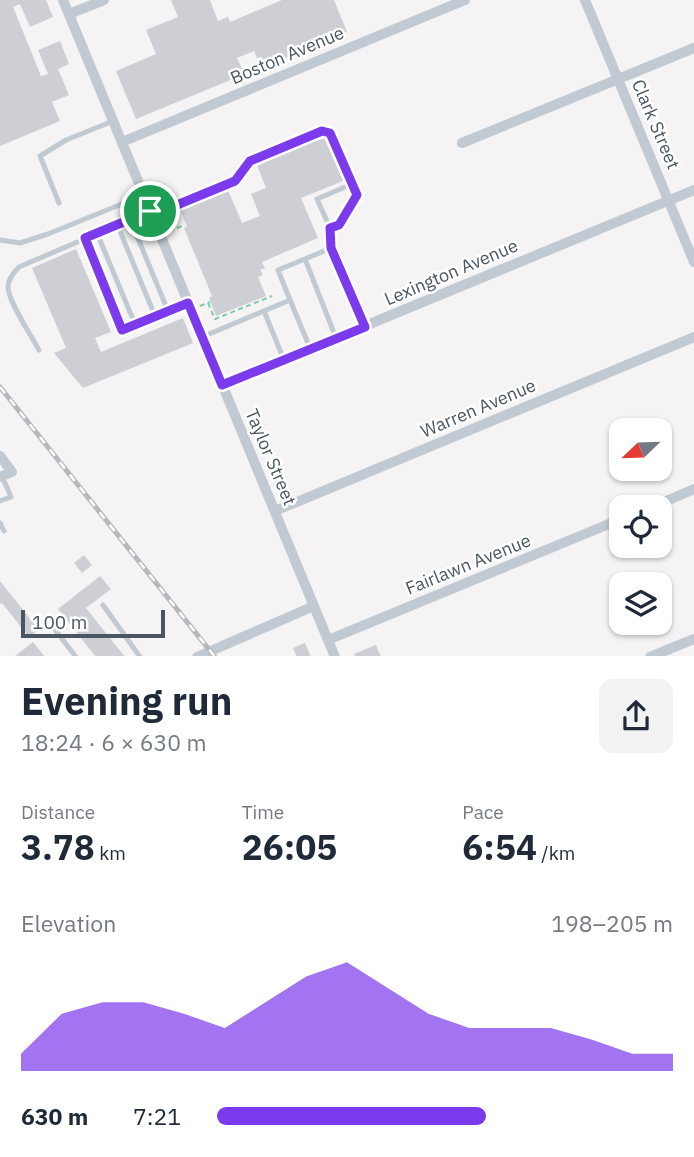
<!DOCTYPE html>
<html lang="en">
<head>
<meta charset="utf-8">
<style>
	body { margin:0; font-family:"IBM Plex Sans",sans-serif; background:#f2f2f3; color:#1f2937; height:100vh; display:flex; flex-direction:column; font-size:26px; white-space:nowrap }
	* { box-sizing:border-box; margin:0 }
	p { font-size:23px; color:#747a83 }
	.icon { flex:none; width:38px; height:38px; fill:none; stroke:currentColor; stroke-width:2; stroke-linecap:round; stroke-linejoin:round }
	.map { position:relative; height:656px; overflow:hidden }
	.sheet { display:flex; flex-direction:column; background:#fff; flex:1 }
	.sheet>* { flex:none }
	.needle { width:46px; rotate:247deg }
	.controls { position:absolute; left:609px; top:418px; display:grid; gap:14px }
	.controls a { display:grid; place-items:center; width:63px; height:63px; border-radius:14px; background:#fff; box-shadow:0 2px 5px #0004; font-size:35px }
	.scale { position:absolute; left:21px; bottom:18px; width:144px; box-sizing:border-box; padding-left:7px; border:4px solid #4a5661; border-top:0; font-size:19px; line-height:24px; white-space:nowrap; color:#4a5661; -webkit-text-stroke:5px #fff; paint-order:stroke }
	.pin { position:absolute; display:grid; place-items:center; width:60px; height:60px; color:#fff; margin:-30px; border:4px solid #fff; border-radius:50%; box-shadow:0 2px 7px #0007 }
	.round { display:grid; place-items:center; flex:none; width:74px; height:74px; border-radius:14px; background:#f2f2f3 }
	.summary { display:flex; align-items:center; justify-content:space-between; height:119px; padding:0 21px }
	h1 { font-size:38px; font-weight:800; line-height:52px }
	.metrics { display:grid; grid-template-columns:repeat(3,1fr); gap:10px; height:119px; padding:7px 21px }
	.metrics div { display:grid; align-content:center }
	.metrics b { font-size:35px; font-weight:800 }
	.metrics small { font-size:19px; font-weight:400 }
	.metrics p { font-size:19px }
	.chart { height:196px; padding:14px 21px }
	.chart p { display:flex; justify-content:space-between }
	.chart svg { width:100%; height:126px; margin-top:7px; fill:#7c3aed; opacity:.7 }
	ul { padding:0 21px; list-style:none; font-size:23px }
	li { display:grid; grid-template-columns:112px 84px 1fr; align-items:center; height:52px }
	li i { height:18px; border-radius:9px; background:#7c3aed }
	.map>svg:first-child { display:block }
	.building { fill:#cdcfd5 }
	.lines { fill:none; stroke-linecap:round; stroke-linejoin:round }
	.path { stroke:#7ad0a6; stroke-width:2; stroke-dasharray:5 3.5; stroke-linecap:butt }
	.lane { stroke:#c1cad2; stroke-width:5 }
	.street { stroke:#c1cad2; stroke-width:10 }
	.rail-casing { stroke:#b5b8bd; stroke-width:5 }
	.rail { stroke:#fff; stroke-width:2.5; stroke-dasharray:8; stroke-linecap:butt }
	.route-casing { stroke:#fff; stroke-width:14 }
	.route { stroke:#7c3aed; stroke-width:9 }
	.labels { text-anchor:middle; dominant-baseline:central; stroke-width:5; stroke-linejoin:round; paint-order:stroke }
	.street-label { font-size:18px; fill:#4a5661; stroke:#fff }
</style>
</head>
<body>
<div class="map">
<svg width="694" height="657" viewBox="0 0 694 657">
	<rect width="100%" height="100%" fill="#f5f3f3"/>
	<g class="building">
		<path d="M0 0H46L53 17 30 27 20 4 13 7 41 76 48 74 38 50 60 41 69 64 58 69 69 95 52 102 60 121 0 146Z"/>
		<path d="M171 0H210L218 21 228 17 230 22 282 0H334L347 32 266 66 262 57 257 58 254 51 237 58 243 71 238 73 240 76 136 119 116 71 156 54 146 30 178 17Z"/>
		<path d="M324 137 343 181 301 198 318 238 262 262 265 268 260 270 263 275 258 277 266 296 216 316 209 298 212 296 184 228 187 227 180 209 228 190 242 223 260 216 251 194 266 188 257 165Z"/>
		<path d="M76 249 111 332 95 338 101 352 183 318 193 343 83 388 54 353 66 348 32 268Z"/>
		<path d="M84 555 92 565 82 573 74 563Z"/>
		<path d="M100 576 111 589 86 608 125 657H96L58 609Z"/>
		<path d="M0 581 39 630 29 637 2 603 0 604Z"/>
		<path d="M33 642 45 657H14Z"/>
		<path d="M305 643 311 657H297L293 648Z"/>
		<path d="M376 645 381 657H355L354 654Z"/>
	</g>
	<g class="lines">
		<g class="path">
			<path d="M169 231 185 225"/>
			<path d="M208 303 215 319 272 296"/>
			<path d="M200 306 210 302"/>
		</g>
		<g class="lane">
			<path d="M59 203 40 156 66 140 113 121"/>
			<path d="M130 219 168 311"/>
			<path d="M117 224 155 316"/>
			<path d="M330 228 331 248"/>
			<path d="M97 233 135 324"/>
			<path d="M85 238 122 330 188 303"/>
			<path d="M0 240 20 243 48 234 144 195"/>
			<path d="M290 300 278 270 305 259"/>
			<path d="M264 311 284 360"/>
			<path d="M202 337 290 300 310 348"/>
			<path d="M336 338 305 259 331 248 365 327"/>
			<path d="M39 350C32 337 8 301 8 287 8 280 14 272 19 267L150 211 172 207 235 181 250 161 322 131 330 133 357 195 339 225 330 228 317 199 352 184"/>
			<path d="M0 501 11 497 5 483 1 476"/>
			<path d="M0 523 4 531"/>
			<path d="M103 605 140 657"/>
			<path d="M53 627 76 657"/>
		</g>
		<g class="street">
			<path d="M63 0 335 657"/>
			<path d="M585 0 694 262"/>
			<path d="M69 14 104 0"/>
			<path d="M122 142 465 0"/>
			<path d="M462 143 694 48"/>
			<path d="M222 385 694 190"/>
			<path d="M0 456 12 472 0 477"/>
			<path d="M650 508 694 489"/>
			<path d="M275 511 694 337"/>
			<path d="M328 640 621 519"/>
			<path d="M197 657 314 606"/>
			<path d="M650 657 694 639"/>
		</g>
		<g class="rail-casing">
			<path id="rail" d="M0 387 215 657"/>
		</g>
		<use href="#rail" class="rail"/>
	</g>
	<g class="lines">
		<g class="route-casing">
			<path id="route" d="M322 131 330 133 357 195 339 225 330 228 331 248 365 327 222 385 188 303 122 330 85 238 150 211 172 207 235 181 250 161Z"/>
		</g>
		<use href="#route" class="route"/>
	</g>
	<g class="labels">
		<g class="street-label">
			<text transform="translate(287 55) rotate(-23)">Boston Avenue</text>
			<text transform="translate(656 124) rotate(67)">Clark Street</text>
			<text transform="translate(451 272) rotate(-23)">Lexington Avenue</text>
			<text transform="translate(478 408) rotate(-23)">Warren Avenue</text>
			<text transform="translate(271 457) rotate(67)">Taylor Street</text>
			<text transform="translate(468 564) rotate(-22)">Fairlawn Avenue</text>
		</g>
	</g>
</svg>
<div class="controls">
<a><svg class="needle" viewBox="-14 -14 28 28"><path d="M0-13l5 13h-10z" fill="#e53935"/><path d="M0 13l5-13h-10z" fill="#747a83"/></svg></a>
<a><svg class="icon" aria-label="locate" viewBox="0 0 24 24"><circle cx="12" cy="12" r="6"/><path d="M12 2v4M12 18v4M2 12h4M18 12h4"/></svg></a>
<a><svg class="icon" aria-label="layers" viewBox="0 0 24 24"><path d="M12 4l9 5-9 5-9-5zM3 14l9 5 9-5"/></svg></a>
</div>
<div class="scale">100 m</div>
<div class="pin" style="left:150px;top:211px;background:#1e9e55"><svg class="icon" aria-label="arrive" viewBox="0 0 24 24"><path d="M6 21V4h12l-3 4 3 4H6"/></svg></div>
</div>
<section class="sheet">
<div class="summary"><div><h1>Evening run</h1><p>18:24 · 6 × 630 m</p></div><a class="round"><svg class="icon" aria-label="share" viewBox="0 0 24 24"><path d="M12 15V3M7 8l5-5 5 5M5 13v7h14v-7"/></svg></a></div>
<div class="metrics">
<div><p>Distance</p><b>3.78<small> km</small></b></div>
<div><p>Time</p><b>26:05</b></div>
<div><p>Pace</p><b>6:54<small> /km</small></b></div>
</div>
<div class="chart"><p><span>Elevation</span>198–205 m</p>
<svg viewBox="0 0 160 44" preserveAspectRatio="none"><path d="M0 44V38L10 24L20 20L30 20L40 24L50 29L60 20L70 11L80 6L90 15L100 24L110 29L120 29L130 29L140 33L150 38L160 38V44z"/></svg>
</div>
<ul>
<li><b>630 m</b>7:21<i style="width:59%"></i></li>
</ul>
</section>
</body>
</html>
